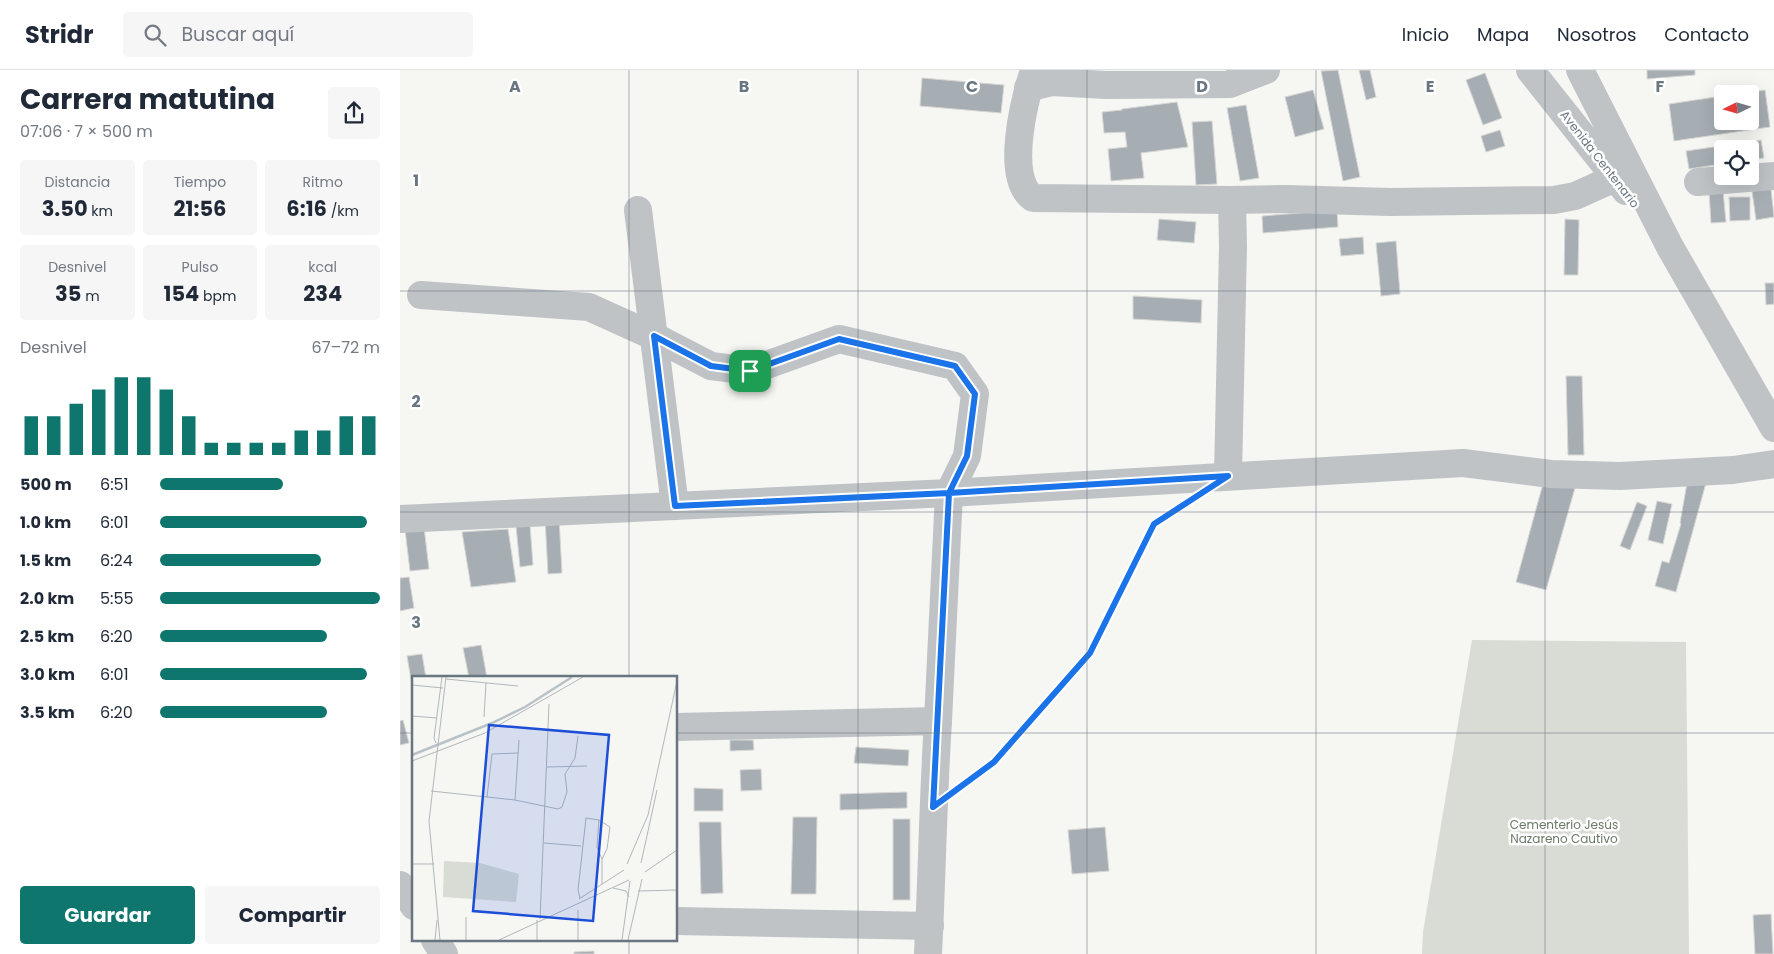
<!DOCTYPE html>
<html lang="es">
<head>
<meta charset="utf-8">
<style>
	body { margin:0; font-family:Poppins,sans-serif; background:#f6f6f7; color:#1f2937; height:100vh; display:flex; flex-direction:column; font-size:19px; white-space:nowrap }
	* { box-sizing:border-box; margin:0 }
	p { font-size:16px; color:#747a83 }
	.icon { flex:none; width:28px; height:28px; fill:none; stroke:currentColor; stroke-width:2; stroke-linecap:round; stroke-linejoin:round }
	.map { position:relative; flex:1; overflow:hidden }
	.sheet { display:flex; flex-direction:column; background:#fff; width:400px }
	.sheet>* { flex:none }
	.needle { width:32px; rotate:265deg }
	.buttons { position:absolute; left:1314px; top:15px; display:grid; gap:10px }
	.buttons a { display:grid; place-items:center; width:45px; height:45px; border-radius:5px; background:#fff; box-shadow:0 5px 20px #0002; font-size:25px }
	.pin { position:absolute; display:grid; place-items:center; width:42px; height:42px; color:#fff; margin:-21px; border-radius:10px; box-shadow:0 2px 8px #0006 }
	.round { display:grid; place-items:center; flex:none; width:52px; height:52px; border-radius:5px; background:#f6f6f7 }
	.head { display:flex; align-items:center; justify-content:space-between; height:85px; padding:0 20px }
	h1 { font-size:28px; font-weight:700; line-height:38px }
	.stats { display:grid; grid-template-columns:repeat(3,1fr); gap:8px; height:85px; padding:5px 20px }
	.stats div { display:grid; align-content:center; border-radius:5px; background:#f6f6f7; text-align:center }
	.stats b { font-size:21px; font-weight:700 }
	.stats small { font-size:14px; font-weight:400 }
	.stats p { font-size:14px }
	.chart { height:140px; padding:10px 20px }
	.chart p { display:flex; justify-content:space-between }
	.chart svg { width:100%; height:90px; margin-top:5px; stroke:#0f766e; stroke-width:6 }
	.primary-button { display:flex; gap:10px; margin-top:auto; padding:10px 20px }
	.primary-button a { flex:1; height:58px; border-radius:5px; background:#0f766e; color:#fff; font-size:20px; font-weight:700; line-height:58px; text-align:center }
	.primary-button a+a { background:#f6f6f7; color:#1f2937 }
	ul { padding:0 20px; list-style:none; font-size:16px }
	li { display:grid; grid-template-columns:80px 60px 1fr; align-items:center; height:38px }
	li i { height:12px; border-radius:6px; background:#0f766e }
	header { display:flex; align-items:center; gap:30px; box-sizing:border-box; height:70px; padding:0 25px; background:#fff; border-bottom:1px solid #e0e1e3 }
	header strong { font-size:24px }
	nav { display:flex; gap:28px; margin-inline-start:auto; font-size:18px }
	.search { width:350px; height:45px; background:#f6f6f7; display:flex; align-items:center; gap:12px; box-sizing:border-box; padding:0 18px; border-radius:5px; color:#747a83; font-size:19px }
	main { display:flex; flex:1; min-height:0 }
	.map>svg:first-child { display:block }
	.green { fill:#d8dcd4 }
	.building { fill:#a7aeb3; stroke:#d7d7d5 }
	.lines { fill:none; stroke-linecap:round; stroke-linejoin:round }
	.path { stroke:#b9bcbe; stroke-width:3; stroke-dasharray:2.5 2.5; stroke-linecap:butt }
	.minor { stroke:#bfc3c6; stroke-width:28 }
	.route-casing { stroke:#fff; stroke-width:10 }
	.route { stroke:#1a73e8; stroke-width:6 }
	.grid { fill:none; stroke:#687681; stroke-width:1; stroke-opacity:0.55 }
	.labels { text-anchor:middle; dominant-baseline:central; stroke-width:5; stroke-linejoin:round; paint-order:stroke }
	.street-label { font-size:12px; fill:#687681; stroke:#fff }
	.park-label { font-size:12px; fill:#6a7966; stroke:#fff }
	.inset-river { fill:none; stroke:#b9c3c7; stroke-width:2.5 }
	.inset-road { fill:none; stroke:#b0b7bb; stroke-width:1 }
	.view { fill:#1d4ed8; fill-opacity:0.15; stroke:#1d4ed8; stroke-width:2.5 }
	.inset-edge { fill:none; stroke:#687681; stroke-width:2.5 }
	.grid-label { font-size:16px; text-anchor:middle; font-weight:bold; fill:#687681; stroke:#fff; stroke-width:5; stroke-linejoin:round; paint-order:stroke }
</style>
</head>
<body>
<header>
<strong>Stridr</strong>
<div class="search"><svg class="icon" aria-label="search" viewBox="0 0 24 24"><circle cx="10" cy="10" r="6"/><path d="M15 15l6 6"/></svg>Buscar aquí</div>
<nav><a>Inicio</a><a>Mapa</a><a>Nosotros</a><a>Contacto</a></nav>
</header>
<main>
<section class="sheet">
<div class="head"><div><h1>Carrera matutina</h1><p>07:06 · 7 × 500 m</p></div><a class="round"><svg class="icon" aria-label="share" viewBox="0 0 24 24"><path d="M12 15V3M7 8l5-5 5 5M5 13v7h14v-7"/></svg></a></div>
<div class="stats">
<div><p>Distancia</p><b>3.50<small> km</small></b></div>
<div><p>Tiempo</p><b>21:56</b></div>
<div><p>Ritmo</p><b>6:16<small> /km</small></b></div>
</div>
<div class="stats">
<div><p>Desnivel</p><b>35<small> m</small></b></div>
<div><p>Pulso</p><b>154<small> bpm</small></b></div>
<div><p>kcal</p><b>234</b></div>
</div>
<div class="chart"><p><span>Desnivel</span>67–72 m</p>
<svg viewBox="0 0 160 44" preserveAspectRatio="none"><path d="M5 44V25M15 44V25M25 44V19M35 44V12M45 44V6M55 44V6M65 44V12M75 44V25M85 44V38M95 44V38M105 44V38M115 44V38M125 44V32M135 44V32M145 44V25M155 44V25"/></svg>
</div>
<ul>
<li><b>500 m</b>6:51<i style="width:56%"></i></li>
<li><b>1.0 km</b>6:01<i style="width:94%"></i></li>
<li><b>1.5 km</b>6:24<i style="width:73%"></i></li>
<li><b>2.0 km</b>5:55<i style="width:100%"></i></li>
<li><b>2.5 km</b>6:20<i style="width:76%"></i></li>
<li><b>3.0 km</b>6:01<i style="width:94%"></i></li>
<li><b>3.5 km</b>6:20<i style="width:76%"></i></li>
</ul>
<div class="primary-button"><a>Guardar</a><a>Compartir</a></div>
</section>
<div class="map">
<svg width="1374" height="884" viewBox="0 0 1374 884">
	<rect width="100%" height="100%" fill="#f6f6f3"/>
	<path class="green" d="M1072 570 1286 572 1289 884H1022L1023 862Z"/>
	<g class="building">
		<path d="M938 0 960 107 943 111 921 1Z"/>
		<path d="M959 0H970L976 27 966 30Z"/>
		<path d="M1247 0H1295V5L1247 9Z"/>
		<path d="M1085 3 1102 48 1083 55 1066 10Z"/>
		<path d="M522 8 604 15 601 43 520 36Z"/>
		<path d="M913 20 924 59 895 67 885 27Z"/>
		<path d="M1365 20 1370 57 1274 71 1269 34 1322 26V51H1350V24H1337Z"/>
		<path d="M777 32 788 77 741 83 744 108 711 111 708 79 727 77 725 62 704 63 702 42 722 40V39Z"/>
		<path d="M846 35 859 108 840 111 827 38Z"/>
		<path d="M812 51 817 114 796 115 792 52Z"/>
		<path d="M1100 60 1105 76 1086 82 1081 66Z"/>
		<path d="M1361 70 1364 88 1350 90V79H1322V94L1289 99 1286 81Z"/>
		<path d="M1371 119 1374 147 1356 150 1352 121Z"/>
		<path d="M1323 121 1326 152 1311 153 1309 122Z"/>
		<path d="M1329 127H1350V150L1330 151Z"/>
		<path d="M937 140 938 157 863 163 862 146Z"/>
		<path d="M759 149 796 152 794 173 757 170Z"/>
		<path d="M1165 149 1179 150 1178 205H1164Z"/>
		<path d="M963 167 964 184 941 186 939 169Z"/>
		<path d="M996 171 1000 224 981 226 976 173Z"/>
		<path d="M1365 213H1374V234L1366 235Z"/>
		<path d="M733 226 802 230 801 253 733 249Z"/>
		<path d="M1166 306H1182L1184 385H1168Z"/>
		<path d="M1144 410 1175 418 1146 520 1116 512Z"/>
		<path d="M1287 413H1306L1276 522 1255 516 1262 491 1269 493 1281 454 1280 453Z"/>
		<path d="M1257 431 1272 434 1263 474 1248 470Z"/>
		<path d="M1237 432 1247 436 1230 480 1220 476Z"/>
		<path d="M159 447 162 503 148 504 145 448Z"/>
		<path d="M130 455 133 495 120 497 116 456Z"/>
		<path d="M24 457 29 499 10 501 5 460Z"/>
		<path d="M108 459 116 512 71 517 62 462Z"/>
		<path d="M9 507 14 538 0 541V508Z"/>
		<path d="M81 575 87 608H69L63 578Z"/>
		<path d="M22 584 26 608H14V627L7 586Z"/>
		<path d="M3 650 9 673 0 675V651Z"/>
		<path d="M330 670H353L354 680 330 681Z"/>
		<path d="M456 677 509 680 508 696 454 693Z"/>
		<path d="M361 699 362 720 341 721 340 700Z"/>
		<path d="M294 718 323 719V741H294Z"/>
		<path d="M507 722V738L440 740V724Z"/>
		<path d="M393 747H417L416 824H391Z"/>
		<rect x="493" y="749" width="17" height="81"/>
		<path d="M299 752H321L323 823 301 824Z"/>
		<path d="M705 757 709 801 672 804 668 760Z"/>
		<path d="M1371 844 1373 884H1355L1353 845Z"/>
		<path d="M194 881V884H174V882Z"/>
	</g>
	<g class="lines">
		<path class="path" d="M562 715 593 691 690 583 754 455 780 438"/>
		<g class="minor">
			<path d="M634 0C625 28 604 108 633 128L832 130 886 129 990 132 1154 130 1175 126 1215 108"/>
			<path d="M1130 0 1226 121"/>
			<path d="M1180 0 1270 177 1374 358"/>
			<path d="M628 18 652 12 706 15 830 14 866 0"/>
			<path d="M1298 112 1374 106"/>
			<path d="M238 140 275 436"/>
			<path d="M21 225 189 237 253 266 311 296 350 301 439 269 555 296 575 324 567 386 549 423 538 651"/>
			<path d="M828 406 833 176 832 130"/>
			<path d="M0 449 549 423 1063 393 1151 404 1220 406 1333 400 1374 394"/>
			<path d="M276 657 538 651C533 729 532 806 528 884"/>
			<path d="M0 815 14 836"/>
			<path d="M276 851 530 856"/>
			<path d="M35 870 44 884"/>
		</g>
	</g>
	<g class="lines">
		<g class="route-casing">
			<path id="route" d="M350 301 311 296 254 266 275 436 549 423 533 737 594 692 690 583 754 454 828 406 549 423 567 386 575 324 555 296 439 269 350 301"/>
		</g>
		<use href="#route" class="route"/>
	</g>
	<path class="grid" d="M229 0V608M458 0V884M687 0V884M916 0V884M1145 0V884M0 221H1374M0 442H1374M0 663H14M276 663H1374M229 870V884"/>
	<g class="labels">
		<g class="street-label">
			<text transform="translate(1200 89) rotate(52)">Avenida Centenario</text>
		</g>
		<g class="park-label">
			<text x="1164" y="754">Cementerio Jesús<tspan x="1164" dy="14">Nazareno Cautivo</tspan></text>
		</g>
	</g>
	<g transform="translate(12 606)">
		<rect width="265" height="265" fill="#f6f6f3"/>
		<path d="M32 185 68 187 107 198 104 226 31 221Z" fill="#d8dcd4"/>
		<path class="inset-river" d="M0 79 80 47 113 31 160 1"/>
		<path class="inset-road" d="M34 3 106 10M0 9 31 12M0 40 25 42M72 41 74 7M24 67 22 62 30 1M0 85 73 57 171 1M135 91 175 90M19 115 103 124 107 64M75 121 80 78 106 77M103 124 146 133 150 131 155 116 153 98 163 82 166 60M187 144 185 171 190 183M132 167 169 170M229 187 245 114M0 188H22M215 188 236 139 265 5M233 196 265 174M201 212 214 215 217 221M226 215 265 214M168 222 166 214 174 142 187 144 198 151 195 173 190 183V208M167 223 212 194M166 234V264M128 243 137 28M23 264 25 244M28 264 17 145 34 1M54 264V241M87 264 217 204M125 264V244M210 264 218 205M216 264 230 203"/>
		<path class="view" d="M77 49 197 59 181 245 61 235Z"/>
		<rect width="265" height="265" class="inset-edge"/>
	</g>
	<g class="grid-label">
		<text x="115" y="22">A</text>
		<text x="344" y="22">B</text>
		<text x="572" y="22">C</text>
		<text x="802" y="22">D</text>
		<text x="1030" y="22">E</text>
		<text x="1260" y="22">F</text>
		<text x="16" y="116">1</text>
		<text x="16" y="337">2</text>
		<text x="16" y="558">3</text>
	</g>
</svg>
<div class="buttons">
<a><svg class="needle" viewBox="-14 -14 28 28"><path d="M0-13l5 13h-10z" fill="#e53935"/><path d="M0 13l5-13h-10z" fill="#747a83"/></svg></a>
<a><svg class="icon" aria-label="locate" viewBox="0 0 24 24"><circle cx="12" cy="12" r="6"/><path d="M12 2v4M12 18v4M2 12h4M18 12h4"/></svg></a>
</div>
<div class="pin" style="left:350px;top:301px;background:#1e9e55"><svg class="icon" aria-label="arrive" viewBox="0 0 24 24"><path d="M6 21V4h12l-3 4 3 4H6"/></svg></div>
</div>
</main>
</body>
</html>
